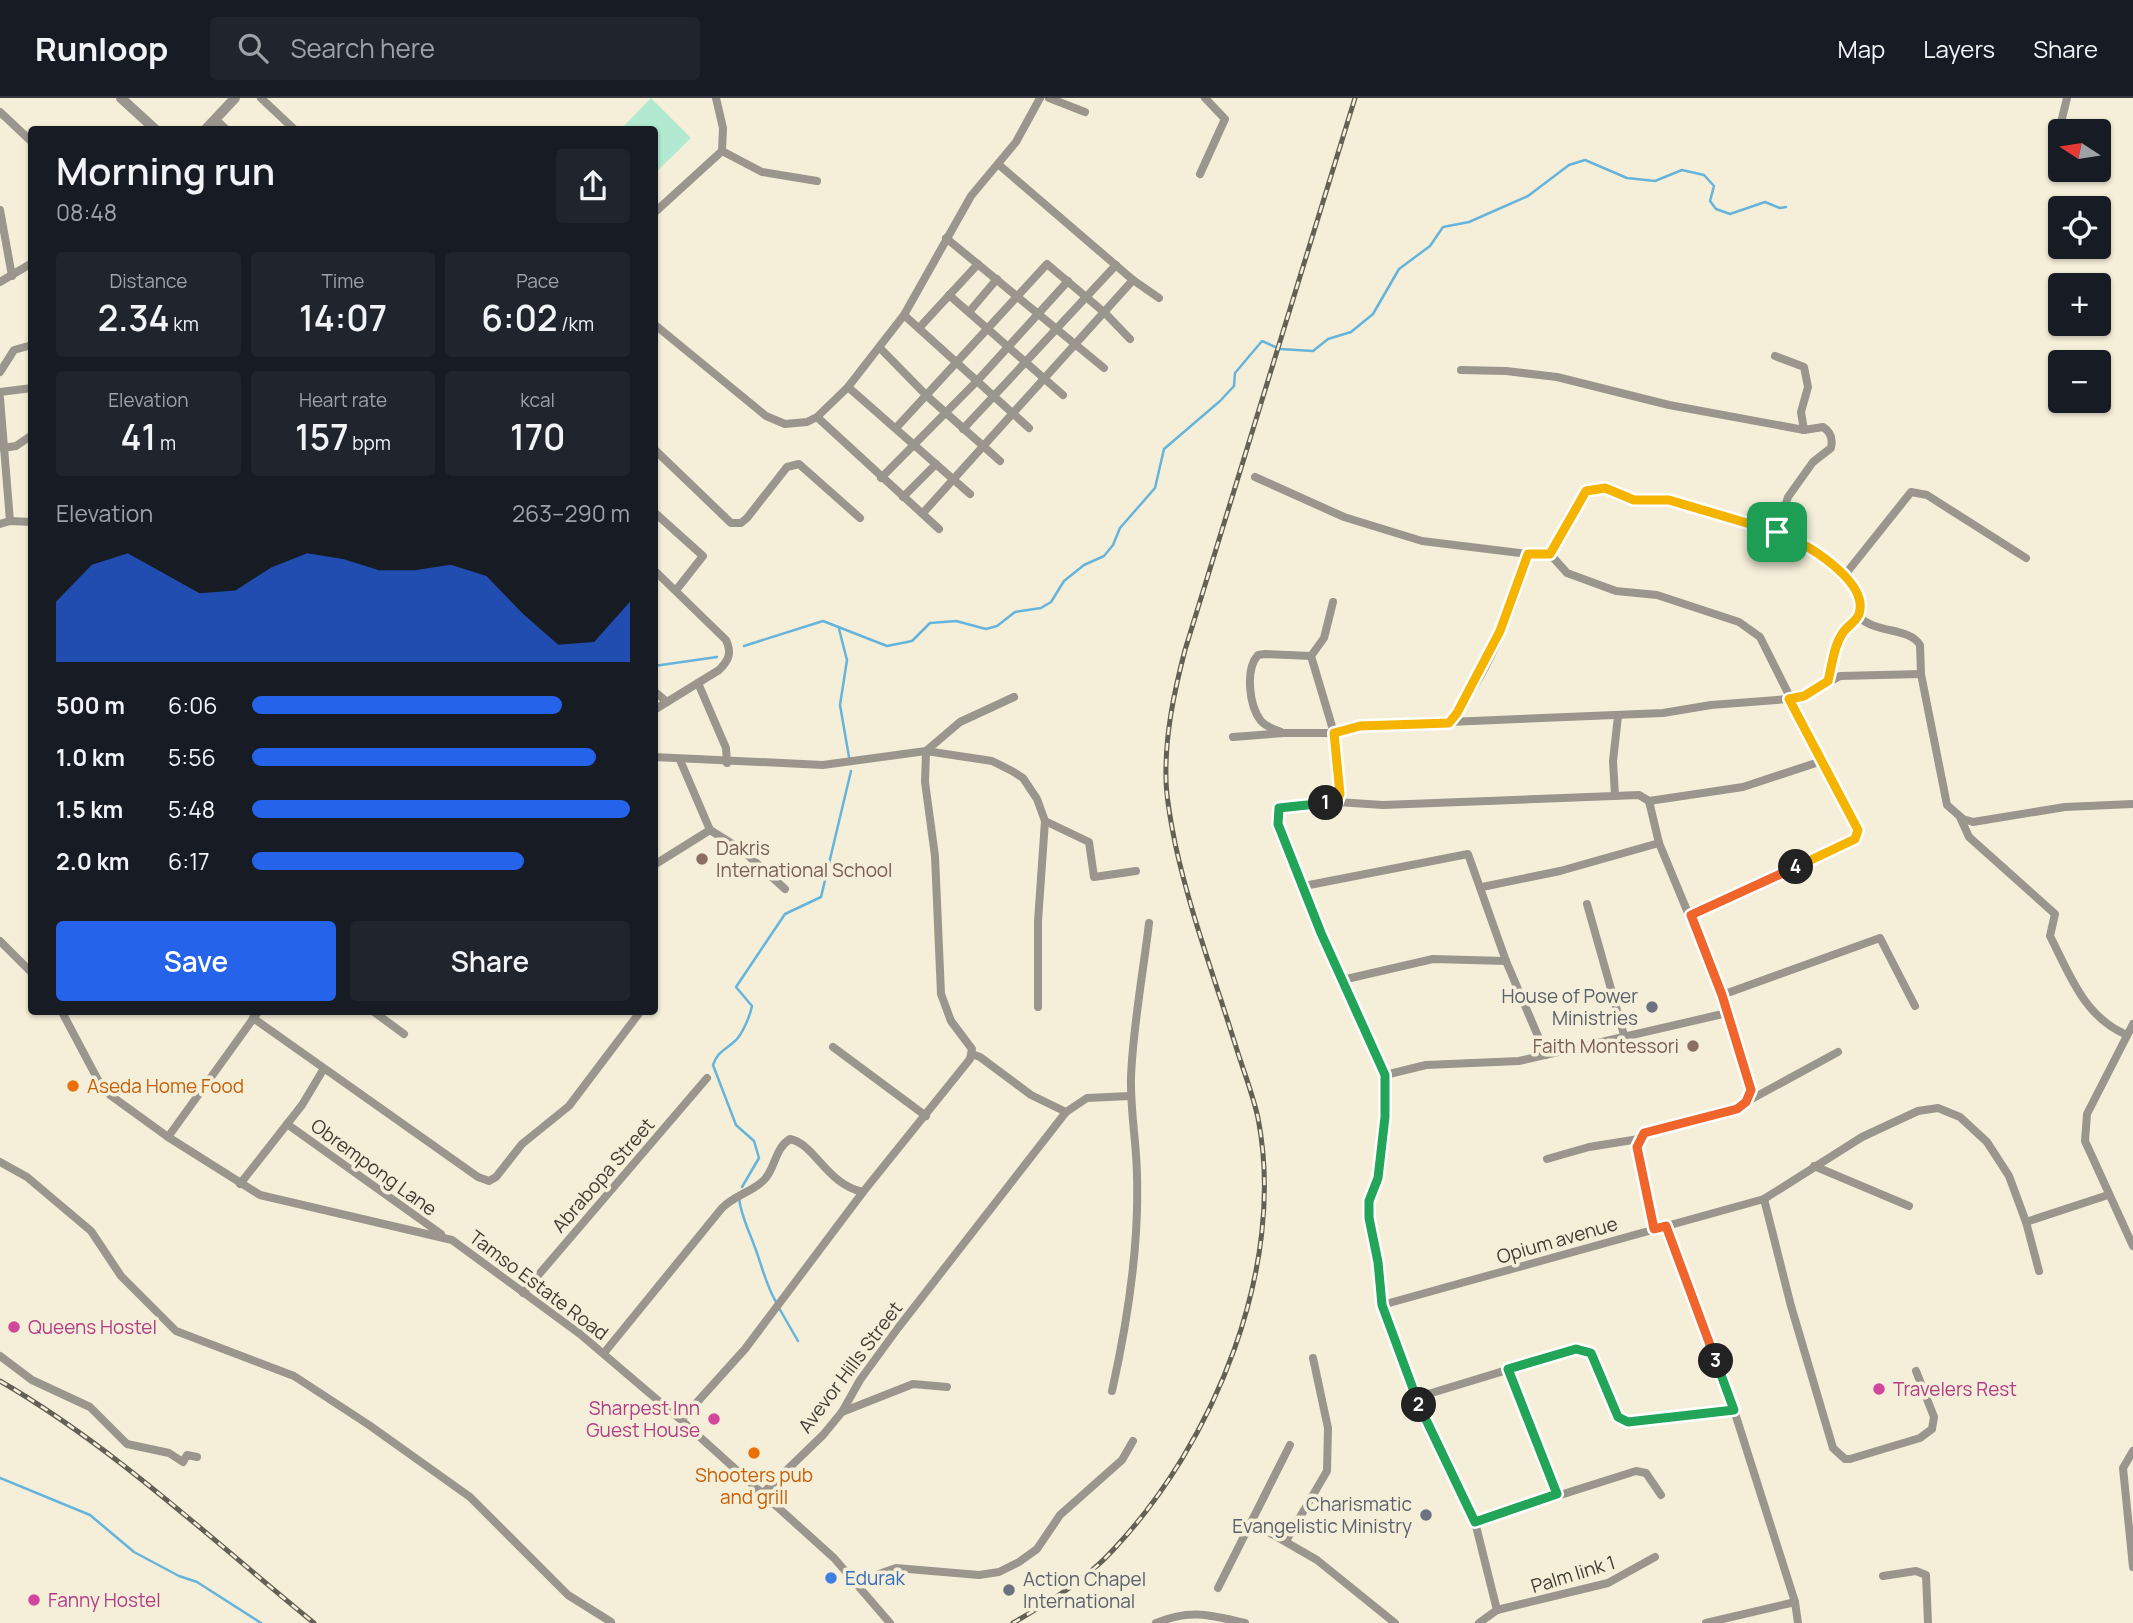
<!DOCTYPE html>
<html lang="en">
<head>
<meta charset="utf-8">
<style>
	body { margin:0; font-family:Manrope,sans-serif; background:#20242c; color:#f1f3f6; height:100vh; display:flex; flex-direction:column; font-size:26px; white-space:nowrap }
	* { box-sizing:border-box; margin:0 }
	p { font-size:23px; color:#9ea1a6 }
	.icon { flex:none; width:38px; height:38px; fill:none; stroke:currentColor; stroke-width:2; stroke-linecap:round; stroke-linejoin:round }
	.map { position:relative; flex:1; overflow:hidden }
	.panel { position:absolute; left:28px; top:28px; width:630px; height:889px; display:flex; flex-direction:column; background:#171b24; border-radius:7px; box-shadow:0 2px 5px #0004 }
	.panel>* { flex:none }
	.needle { width:46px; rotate:282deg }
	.fabs { position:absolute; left:2048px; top:21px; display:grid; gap:14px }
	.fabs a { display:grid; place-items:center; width:63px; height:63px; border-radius:7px; background:#171b24; box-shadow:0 2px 5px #0004; font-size:35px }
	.pin { position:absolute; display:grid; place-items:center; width:60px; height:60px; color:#fff; margin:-30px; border-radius:14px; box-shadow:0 4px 10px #0006 }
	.km { position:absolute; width:35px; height:35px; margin:-18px; border-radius:50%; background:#222; color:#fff; font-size:19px; line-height:35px; text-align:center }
	.round { display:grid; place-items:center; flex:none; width:74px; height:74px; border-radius:7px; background:#20242c }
	.overview { display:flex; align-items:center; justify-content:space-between; height:119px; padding:0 28px }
	h1 { font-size:38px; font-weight:600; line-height:52px }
	.figures { display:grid; grid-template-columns:repeat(3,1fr); gap:10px; height:119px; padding:7px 28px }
	.figures div { display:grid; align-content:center; border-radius:7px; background:#20242c; text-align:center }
	.figures b { font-size:35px; font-weight:600 }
	.figures small { font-size:19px; font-weight:400 }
	.figures p { font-size:19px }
	.chart { height:196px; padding:14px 28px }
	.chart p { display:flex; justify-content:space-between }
	.chart svg { width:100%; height:126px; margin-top:7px; fill:#2563eb; opacity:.7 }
	.action { display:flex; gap:14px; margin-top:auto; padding:14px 28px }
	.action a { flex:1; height:80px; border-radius:7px; background:#2563eb; color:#fff; font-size:28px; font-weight:600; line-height:80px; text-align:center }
	.action a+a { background:#20242c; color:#f1f3f6 }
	ul { padding:0 28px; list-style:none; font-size:23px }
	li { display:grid; grid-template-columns:112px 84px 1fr; align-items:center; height:52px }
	li i { height:18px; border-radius:9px; background:#2563eb }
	header { display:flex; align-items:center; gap:42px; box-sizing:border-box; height:98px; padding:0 35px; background:#171b24; border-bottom:2px solid #363941 }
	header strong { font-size:33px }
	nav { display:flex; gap:38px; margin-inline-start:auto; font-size:24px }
	.search { width:490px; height:63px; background:#20242c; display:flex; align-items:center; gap:18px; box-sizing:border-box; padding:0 24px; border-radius:7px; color:#9ea1a6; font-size:26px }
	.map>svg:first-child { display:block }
	.green { fill:#b1ead0 }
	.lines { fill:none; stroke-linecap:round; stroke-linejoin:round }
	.stream { stroke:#66b4db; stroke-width:2.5 }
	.minor { stroke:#9b968d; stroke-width:8 }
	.tertiary { stroke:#9b968d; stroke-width:10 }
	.rail-casing { stroke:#636054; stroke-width:5 }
	.rail { stroke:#f5efd9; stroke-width:2.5; stroke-dasharray:8; stroke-linecap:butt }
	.split-1-casing { stroke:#fff; stroke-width:14 }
	.split-2-casing { stroke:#fff; stroke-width:14 }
	.split-3-casing { stroke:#fff; stroke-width:14 }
	.split-4-casing { stroke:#fff; stroke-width:14 }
	.split-5-casing { stroke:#fff; stroke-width:14 }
	.split-1 { stroke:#f5b400; stroke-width:9 }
	.split-2 { stroke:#22a559; stroke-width:9 }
	.split-3 { stroke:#22a559; stroke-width:9 }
	.split-4 { stroke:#f0652b; stroke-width:9 }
	.split-5 { stroke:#f5b400; stroke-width:9 }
	.education-dot { fill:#8d6e63; stroke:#f5efd9; stroke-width:2.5 }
	.worship-dot { fill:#6b7280; stroke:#f5efd9; stroke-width:2.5 }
	.food-dot { fill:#e8710a; stroke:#f5efd9; stroke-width:2.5 }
	.hotel-dot { fill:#d1479c; stroke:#f5efd9; stroke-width:2.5 }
	.shop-dot { fill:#3f7fe0; stroke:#f5efd9; stroke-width:2.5 }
	.labels { text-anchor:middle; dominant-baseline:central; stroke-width:7; stroke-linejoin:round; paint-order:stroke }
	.education-label { font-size:19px; fill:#785e54; stroke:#f5efd9; text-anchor:start }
	.worship-label { font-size:19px; fill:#5b616d; stroke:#f5efd9; text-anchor:end }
	.food-label { font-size:19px; fill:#c56008; stroke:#f5efd9; text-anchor:start }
	.street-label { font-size:19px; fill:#3e3c33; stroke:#f5efd9 }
	.hotel-label { font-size:19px; fill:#b23c85; stroke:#f5efd9; text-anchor:start }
	.shop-label { font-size:19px; fill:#366cbe; stroke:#f5efd9; text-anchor:start }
</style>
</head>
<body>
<header>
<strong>Runloop</strong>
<div class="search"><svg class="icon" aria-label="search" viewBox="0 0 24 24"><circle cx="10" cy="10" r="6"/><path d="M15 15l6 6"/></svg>Search here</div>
<nav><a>Map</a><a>Layers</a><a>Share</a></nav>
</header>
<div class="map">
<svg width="2133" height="1525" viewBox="0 0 2133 1525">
	<rect width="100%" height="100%" fill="#f5efd9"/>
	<path class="green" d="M651 0 691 40 655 75 654 32 621 31Z"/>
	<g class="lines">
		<g class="stream">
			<path d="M839 531 847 562 840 607 849 659"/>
			<path d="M744 548 823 523 887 548 912 543 930 525 956 523 986 531 997 528 1015 514 1041 510 1051 504 1064 483 1084 467 1104 458 1113 447 1120 430 1155 390 1164 351 1220 303 1234 288 1235 275 1262 243 1280 251 1313 253 1328 241 1351 234 1373 216 1399 171 1430 148 1443 129 1469 124 1528 98 1569 67 1585 62 1627 80 1655 83 1682 72 1704 77 1714 88 1710 103 1716 111 1730 116 1765 104 1780 110 1786 109"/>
			<path d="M654 568 717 559"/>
			<path d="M742 1089 759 1060 754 1043 736 1027 713 967C718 953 724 953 735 943 742 937 750 918 752 908L736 889 785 816 821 799 851 673"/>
			<path d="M739 1100C741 1118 748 1130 754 1147 762 1167 765 1185 776 1204"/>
			<path d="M779 1210 798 1243"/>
			<path d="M0 1380 90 1417 134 1454 179 1478 197 1484 261 1525"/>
		</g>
		<g class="minor">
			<path d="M261 0 295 32"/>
			<path d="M1049 0 1085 14"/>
			<path d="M0 14 32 44"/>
			<path d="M215 21 227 32"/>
			<path d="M722 53 762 74 817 83"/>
			<path d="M2054 53 2067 0"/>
			<path d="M998 66 1133 182 1159 200"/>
			<path d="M1200 76 1225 21 1205 0"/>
			<path d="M0 112 12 178"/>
			<path d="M654 115 722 53 723 30 716 0"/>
			<path d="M946 140 1104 270"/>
			<path d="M0 184 32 165"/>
			<path d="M949 197 1063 297"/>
			<path d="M969 214 997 181"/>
			<path d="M904 217 1029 330"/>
			<path d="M654 226 766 318 785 326 807 324 817 319 848 289 904 217 971 98 1016 44 1040 0"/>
			<path d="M919 230 978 166"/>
			<path d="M880 250 927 298 1000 363"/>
			<path d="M1775 258 1804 269 1808 289 1801 314 1804 332 1823 329C1831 334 1833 341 1831 350L1813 364 1788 399 1777 434"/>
			<path d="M1461 272 1506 273 1557 279 1669 307 1804 332"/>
			<path d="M0 274 14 252 32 247"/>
			<path d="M848 289 970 396"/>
			<path d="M0 294 32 290"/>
			<path d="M0 300 10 423"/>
			<path d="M817 319 939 431"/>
			<path d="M896 330 1047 166 1105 215 1130 241"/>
			<path d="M963 331 1116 167"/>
			<path d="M3 350 16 348 32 337"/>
			<path d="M654 351 731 425H741L747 420 787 369 799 366 860 420"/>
			<path d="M1255 379 1344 419 1422 443 1528 456H1550"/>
			<path d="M881 380 978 282 1068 183"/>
			<path d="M903 399 936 366"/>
			<path d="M654 414 703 458 677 491"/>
			<path d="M923 415 1133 182"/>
			<path d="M0 426 10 423 32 424"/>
			<path d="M1550 456 1586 393 1605 390 1634 402H1669L1793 439 1829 464 1850 483 1859 504V519C1877 536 1909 529 1920 547L1921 576 1947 707 1963 721 1973 724 2065 709 2133 706"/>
			<path d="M654 472 726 542C732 555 729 562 719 572L654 612"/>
			<path d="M1844 478 1911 394 1927 397 2026 460"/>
			<path d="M1311 558 1334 635 1340 696 1337 704 1279 710 1278 726 1321 835 1385 977V1019L1378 1080 1369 1103V1120L1378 1164 1382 1207 1415 1300 1475 1424 1497 1512"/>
			<path d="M1828 583C1834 553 1837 541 1859 519"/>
			<path d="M698 585 726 650 727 665"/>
			<path d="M654 593 667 604"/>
			<path d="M1449 624C1484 584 1516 508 1528 456"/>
			<path d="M1281 634C1274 631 1266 629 1261 623 1249 608 1245 571 1258 557L1265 556 1311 558 1324 540 1333 504"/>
			<path d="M1233 639 1284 635H1334L1344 631 1376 627 1663 615 1711 607 1789 601 1804 598 1840 578 1921 576"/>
			<path d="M654 659 823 667 926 653 992 663 1012 673 1023 680 1037 701 1045 723 1038 823V909"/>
			<path d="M680 662 710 732 742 752 785 791"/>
			<path d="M1615 698 1613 663 1618 618"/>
			<path d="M1649 703 1659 745 1722 897 1751 991 1746 1004 1737 1011 1644 1035 1637 1049 1654 1131"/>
			<path d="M1337 704 1383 707 1639 697 1649 703 1743 689 1822 663 1760 539 1739 524 1657 497 1616 493 1567 475 1550 456"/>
			<path d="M1960 719 1969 739 2055 816 2050 838C2070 877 2084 919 2127 937"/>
			<path d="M1045 723 1089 744 1094 779 1136 773"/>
			<path d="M654 767 710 732"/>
			<path d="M1304 788 1468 756 1506 863 1546 957"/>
			<path d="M1482 789 1560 773 1659 745"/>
			<path d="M1587 806 1624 937"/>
			<path d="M1691 817 1855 742 1858 731 1822 663"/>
			<path d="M0 843 32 875"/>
			<path d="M1342 882 1433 861 1506 863"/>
			<path d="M1722 897 1880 840 1915 908"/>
			<path d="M62 914 98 982 110 997 168 1039 260 1097 452 1142 580 1236 681 1322 834 1460 890 1525"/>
			<path d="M374 914 404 936"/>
			<path d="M253 920 478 1079 489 1083 496 1079 522 1046 569 1008 640 914"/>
			<path d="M2133 926 2087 1016 2085 1043 2133 1148"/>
			<path d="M833 949 926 1018"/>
			<path d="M972 956 980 959 1031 997 1066 1014"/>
			<path d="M1385 977 1426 967 1519 963 1727 915"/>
			<path d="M1746 1004 1838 954"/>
			<path d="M287 1026 441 1136"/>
			<path d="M168 1039 258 914"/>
			<path d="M1547 1061 1589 1049 1639 1041"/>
			<path d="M0 1064 27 1079 91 1133 121 1178 176 1233 294 1278 369 1327 470 1399 568 1497 611 1524"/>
			<path d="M1814 1068 1909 1108"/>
			<path d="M240 1086 302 1007 323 972"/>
			<path d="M1764 1101 1791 1208 1833 1350 1845 1361H1850L1920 1340 1932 1331 1934 1319 1916 1273"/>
			<path d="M2026 1124 2108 1097"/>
			<path d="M1666 1128 1734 1312 1795 1504 1798 1525"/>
			<path d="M523 1195 707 980"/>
			<path d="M1382 1207 1764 1101 1862 1039 1918 1013 1938 1010 1960 1019 1987 1044 2009 1078 2026 1124 2039 1173"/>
			<path d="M604 1255 722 1110C735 1097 752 1094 764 1082 776 1070 774 1051 790 1041 815 1046 826 1086 863 1094"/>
			<path d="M0 1258 32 1282 90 1309 127 1346 169 1355 183 1364 187 1357 197 1359"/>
			<path d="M1508 1271 1557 1396"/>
			<path d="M1112 1293C1127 1226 1139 1149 1137 1080 1137 1046 1130 1013 1131 979 1133 928 1143 876 1149 825"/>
			<path d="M1415 1300 1576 1251 1591 1255 1622 1323 1734 1312"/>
			<path d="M842 1314 913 1286 947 1289"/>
			<path d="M681 1322 745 1251 863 1094 970 961 972 951 951 923 941 896 935 758 925 684 926 653 960 624 1014 599"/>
			<path d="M2133 1353 2123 1370 2133 1469"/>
			<path d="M763 1395 823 1337 842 1314 860 1282 898 1230 1066 1014 1087 1000 1130 998"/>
			<path d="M1251 1424 1317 1462 1395 1525"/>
			<path d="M1475 1424 1636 1373 1646 1375 1661 1397"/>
			<path d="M1286 1443 1327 1373 1328 1330 1313 1260"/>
			<path d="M1883 1478 1916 1473 1926 1477 1928 1525"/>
			<path d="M856 1484 896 1470 979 1477 999 1474 1019 1464 1037 1451 1060 1417 1122 1362 1133 1343"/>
			<path d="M1218 1490 1290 1347"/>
			<path d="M1156 1525C1191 1511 1209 1517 1245 1525"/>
			<path d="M1479 1525 1497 1512 1608 1485 1655 1459"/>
			<path d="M1706 1525 1795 1504"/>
		</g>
		<g class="tertiary">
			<path d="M121 0 156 32"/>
			<path d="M205 32 235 0"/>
		</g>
		<g class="rail-casing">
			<g id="rail">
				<path d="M0 1283C114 1349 212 1442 314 1525"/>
				<path d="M1013 1525C1049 1504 1085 1483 1113 1452 1214 1345 1287 1168 1258 1020 1253 997 1244 974 1237 952 1216 884 1190 815 1175 745 1171 724 1166 701 1166 680 1165 637 1174 594 1185 552L1355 0"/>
			</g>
		</g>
		<use href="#rail" class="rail"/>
	</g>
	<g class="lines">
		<g class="split-1-casing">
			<path id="split-1" d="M1326 705 1337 704 1340 696 1334 635 1360 628 1449 625 1457 615 1500 533 1528 456H1550L1586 393 1605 390 1634 402H1669L1777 434"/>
		</g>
		<g class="split-2-casing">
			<path id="split-2" d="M1326 705 1279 710 1278 726 1321 835 1385 977V1019L1378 1080 1369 1103V1120L1378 1164 1382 1207 1419 1307"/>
		</g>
		<g class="split-3-casing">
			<path id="split-3" d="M1419 1307 1475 1424 1557 1396 1508 1271 1576 1251 1591 1255 1618 1319 1628 1324 1734 1312 1716 1263"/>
		</g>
		<g class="split-4-casing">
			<path id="split-4" d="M1716 1263 1666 1128 1654 1131 1637 1049 1644 1035 1737 1011 1746 1004 1751 992 1722 897 1691 817 1796 769"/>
		</g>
		<g class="split-5-casing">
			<path id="split-5" d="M1777 434C1802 442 1870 483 1859 516 1856 524 1846 529 1842 536 1833 550 1832 568 1828 583L1804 598 1789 601 1858 732 1855 741 1796 769"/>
		</g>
		<use href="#split-1" class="split-1"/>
		<use href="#split-2" class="split-2"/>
		<use href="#split-3" class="split-3"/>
		<use href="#split-4" class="split-4"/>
		<use href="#split-5" class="split-5"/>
	</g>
	<g class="education-dot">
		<circle cx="702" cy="761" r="7"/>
		<circle cx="1693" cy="948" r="7"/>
	</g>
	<g class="worship-dot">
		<circle cx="1652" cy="909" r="7"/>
		<circle cx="1426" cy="1417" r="7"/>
		<circle cx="1009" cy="1492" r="7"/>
	</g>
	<g class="food-dot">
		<circle cx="73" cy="988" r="7"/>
		<circle cx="754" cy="1355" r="7"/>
	</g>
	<g class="hotel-dot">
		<circle cx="14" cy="1229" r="7"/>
		<circle cx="1879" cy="1291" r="7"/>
		<circle cx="714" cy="1321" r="7"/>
		<circle cx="34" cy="1502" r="7"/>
	</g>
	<circle class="shop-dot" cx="831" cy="1480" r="7"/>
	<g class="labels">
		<g class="education-label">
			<text x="716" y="750">Dakris<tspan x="716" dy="22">International School</tspan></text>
			<text x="1679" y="948" text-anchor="end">Faith Montessori</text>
		</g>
		<g class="worship-label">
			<text x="1638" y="898">House of Power<tspan x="1638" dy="22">Ministries</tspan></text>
			<text x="1412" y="1406">Charismatic<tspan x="1412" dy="22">Evangelistic Ministry</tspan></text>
			<text x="1023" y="1481" text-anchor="start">Action Chapel<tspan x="1023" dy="22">International</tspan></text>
		</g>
		<g class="food-label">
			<text x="87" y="988">Aseda Home Food</text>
			<text x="754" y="1377" text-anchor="middle">Shooters pub<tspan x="754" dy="22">and grill</tspan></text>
		</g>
		<g class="street-label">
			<text transform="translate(374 1069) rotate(36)">Obrempong Lane</text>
			<text transform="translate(603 1077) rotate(-49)">Abrabopa Street</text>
			<text transform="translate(1557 1142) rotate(-16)">Opium avenue</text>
			<text transform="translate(539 1187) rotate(37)">Tamso Estate Road</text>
			<text transform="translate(850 1269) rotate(-53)">Avevor Hills Street</text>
			<text transform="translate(1573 1476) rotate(-17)">Palm link 1</text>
		</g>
		<g class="hotel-label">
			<text x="28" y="1229">Queens Hostel</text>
			<text x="1893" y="1291">Travelers Rest</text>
			<text x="700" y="1310" text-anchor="end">Sharpest Inn<tspan x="700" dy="22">Guest House</tspan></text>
			<text x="48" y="1502">Fanny Hostel</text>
		</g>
		<g class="shop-label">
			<text x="845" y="1480">Edurak</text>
		</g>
	</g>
</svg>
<div class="fabs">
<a><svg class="needle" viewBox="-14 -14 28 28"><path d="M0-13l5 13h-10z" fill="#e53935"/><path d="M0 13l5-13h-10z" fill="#9ea1a6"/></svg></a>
<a><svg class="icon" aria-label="locate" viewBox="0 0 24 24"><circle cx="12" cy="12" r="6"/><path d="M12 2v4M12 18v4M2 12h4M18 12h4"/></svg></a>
<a>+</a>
<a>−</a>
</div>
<div class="pin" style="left:1777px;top:434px;background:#1e9e55"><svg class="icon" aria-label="arrive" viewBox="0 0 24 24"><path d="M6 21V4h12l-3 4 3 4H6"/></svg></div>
<b class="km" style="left:1326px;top:705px">1</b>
<b class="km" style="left:1419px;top:1307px">2</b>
<b class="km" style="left:1716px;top:1263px">3</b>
<b class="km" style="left:1796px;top:769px">4</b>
<section class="panel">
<div class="overview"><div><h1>Morning run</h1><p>08:48</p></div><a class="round"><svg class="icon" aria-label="share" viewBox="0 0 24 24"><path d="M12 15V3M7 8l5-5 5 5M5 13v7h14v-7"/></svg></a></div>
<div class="figures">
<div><p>Distance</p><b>2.34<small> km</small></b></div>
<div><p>Time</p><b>14:07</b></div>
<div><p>Pace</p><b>6:02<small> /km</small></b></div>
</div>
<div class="figures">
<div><p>Elevation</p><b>41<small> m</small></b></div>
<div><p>Heart rate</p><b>157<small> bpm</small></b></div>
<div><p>kcal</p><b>170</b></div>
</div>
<div class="chart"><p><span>Elevation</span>263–290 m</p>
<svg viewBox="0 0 160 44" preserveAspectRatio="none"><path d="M0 44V23L10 10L20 6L30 13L40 20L50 19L60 11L70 6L80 8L90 12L100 12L110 10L120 14L130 27L140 38L150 37L160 23V44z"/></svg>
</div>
<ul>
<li><b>500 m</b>6:06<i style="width:82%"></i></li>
<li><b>1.0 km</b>5:56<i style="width:91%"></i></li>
<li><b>1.5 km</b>5:48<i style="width:100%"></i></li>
<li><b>2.0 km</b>6:17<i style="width:72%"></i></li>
</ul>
<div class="action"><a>Save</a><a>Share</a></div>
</section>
</div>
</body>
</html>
